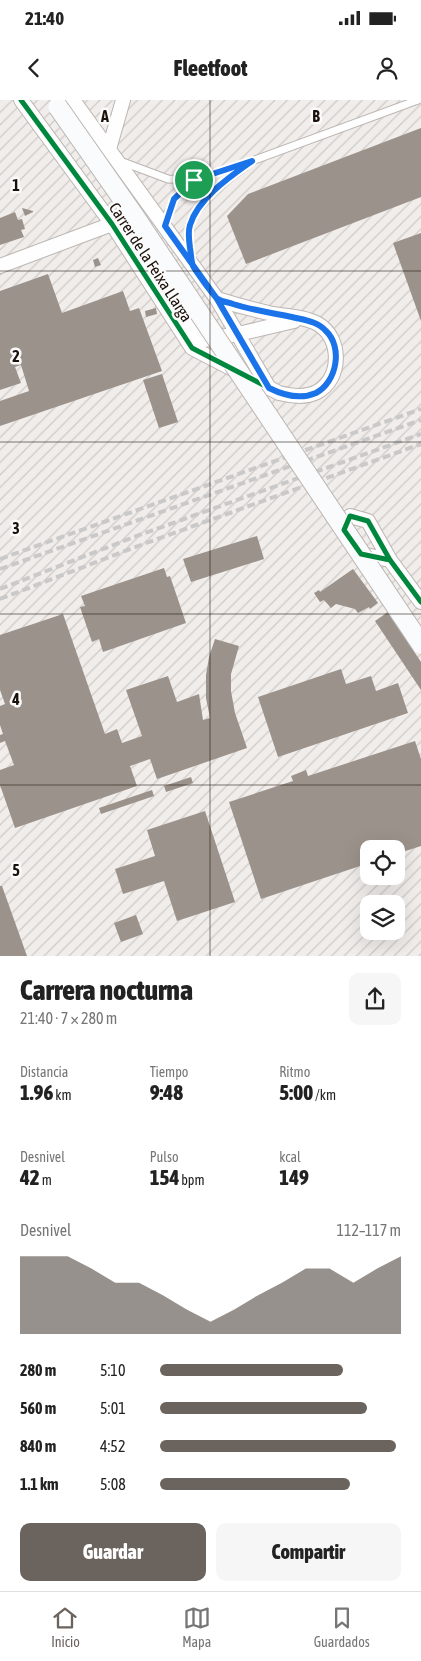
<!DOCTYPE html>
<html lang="es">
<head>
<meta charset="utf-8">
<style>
	body { margin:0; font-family:"Asap Condensed",sans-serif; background:#f6f6f6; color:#222; height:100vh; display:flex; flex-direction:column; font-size:19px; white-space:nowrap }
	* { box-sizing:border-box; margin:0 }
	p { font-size:16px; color:#767676 }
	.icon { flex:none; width:28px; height:28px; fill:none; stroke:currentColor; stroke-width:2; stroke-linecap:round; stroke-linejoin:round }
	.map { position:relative; height:856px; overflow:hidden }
	.sheet { display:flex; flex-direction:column; background:#fff; flex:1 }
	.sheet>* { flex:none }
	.controls { position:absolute; left:360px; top:740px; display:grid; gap:10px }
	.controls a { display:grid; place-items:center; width:45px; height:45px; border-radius:10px; background:#fff; box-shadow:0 5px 20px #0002; font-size:25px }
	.pin { position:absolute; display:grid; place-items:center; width:42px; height:42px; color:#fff; margin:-21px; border:2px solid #fff; border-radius:50%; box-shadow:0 1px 5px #0007 }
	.round { display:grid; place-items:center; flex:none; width:52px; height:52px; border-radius:10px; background:#f6f6f6 }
	.head { display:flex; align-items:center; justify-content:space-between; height:85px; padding:0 20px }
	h1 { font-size:28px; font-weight:800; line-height:38px }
	.metrics { display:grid; grid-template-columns:repeat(3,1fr); gap:8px; height:85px; padding:5px 20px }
	.metrics div { display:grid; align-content:center }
	.metrics b { font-size:21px; font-weight:800 }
	.metrics small { font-size:14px; font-weight:400 }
	.metrics p { font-size:14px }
	.chart { height:140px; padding:10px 20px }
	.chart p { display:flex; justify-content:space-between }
	.chart svg { width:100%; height:90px; margin-top:5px; fill:#6a635e; opacity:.7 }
	.primary-button { display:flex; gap:10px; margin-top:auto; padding:10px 20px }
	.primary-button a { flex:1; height:58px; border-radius:10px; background:#6a635e; color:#fff; font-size:20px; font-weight:800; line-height:58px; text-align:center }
	.primary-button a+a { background:#f6f6f6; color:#222 }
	ul { padding:0 20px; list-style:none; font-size:16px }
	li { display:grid; grid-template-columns:80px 60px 1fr; align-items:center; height:38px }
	li i { height:12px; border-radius:6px; background:#6a635e }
	.status { display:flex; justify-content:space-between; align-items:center; height:35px; padding:0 25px; background:#fff; direction:ltr }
	.status svg { height:14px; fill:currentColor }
	header { display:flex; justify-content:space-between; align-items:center; height:65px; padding:0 20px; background:#fff; font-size:22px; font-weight:800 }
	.menu { display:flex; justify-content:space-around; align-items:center; height:70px; border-top:1px solid #e0e0e0; background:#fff; font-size:14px; color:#767676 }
	.menu a { display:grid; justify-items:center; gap:2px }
	.menu .selected { color:#6a635e }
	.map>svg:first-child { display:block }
	.industrial { fill:url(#industrial-furrows); fill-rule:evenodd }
	.building { fill:#9b928b }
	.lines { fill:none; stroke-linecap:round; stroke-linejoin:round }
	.service-casing { stroke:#bcb6b2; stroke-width:9 }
	.minor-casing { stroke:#bcb6b2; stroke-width:16 }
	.service { stroke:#fefefe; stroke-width:7 }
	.minor { stroke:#fefefe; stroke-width:14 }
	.rail { stroke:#cac9c9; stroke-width:4; stroke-dasharray:8 4; stroke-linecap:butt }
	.secondary-bridge-casing { stroke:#bcb6b2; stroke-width:21; stroke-linecap:butt }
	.secondary-bridge { stroke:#f9fbfc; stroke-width:19 }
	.cycleway-casing { stroke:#fbfbfb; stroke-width:8 }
	.cycleway { stroke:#00873e; stroke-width:5 }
	.route-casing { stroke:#fff; stroke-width:10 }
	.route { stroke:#1a73e8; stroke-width:6 }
	.grid { fill:none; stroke:#1c110a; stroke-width:1; stroke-opacity:0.55 }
	.labels { text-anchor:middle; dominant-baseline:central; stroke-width:5; stroke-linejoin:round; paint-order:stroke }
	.street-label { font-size:16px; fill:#1c110a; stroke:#fbfbfb }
	.grid-label { font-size:16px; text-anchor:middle; font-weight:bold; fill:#1c110a; stroke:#fbfbfb; stroke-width:5; stroke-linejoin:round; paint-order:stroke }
</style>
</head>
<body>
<div class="status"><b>21:40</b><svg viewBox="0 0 49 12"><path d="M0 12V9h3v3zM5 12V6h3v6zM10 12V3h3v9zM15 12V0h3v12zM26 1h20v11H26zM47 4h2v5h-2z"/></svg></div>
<header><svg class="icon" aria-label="back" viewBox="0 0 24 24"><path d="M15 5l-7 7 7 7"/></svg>Fleetfoot<svg class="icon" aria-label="person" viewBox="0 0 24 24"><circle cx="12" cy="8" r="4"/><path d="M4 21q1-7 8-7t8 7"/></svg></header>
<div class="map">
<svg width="421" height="856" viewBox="0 0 421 856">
	<defs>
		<pattern id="industrial-furrows" width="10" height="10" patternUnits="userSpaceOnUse" patternTransform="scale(1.25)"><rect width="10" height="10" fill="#f1edea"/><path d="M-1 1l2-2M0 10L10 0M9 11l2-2" fill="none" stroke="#cecac7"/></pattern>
	</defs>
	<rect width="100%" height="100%" fill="#fbfbfb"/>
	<path class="industrial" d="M0 0H421V856H0ZM369 749H396V776H369ZM369 804H396V831H369Z"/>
	<g class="building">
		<path d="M421 28V97L246 164 227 116 248 94Z"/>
		<path d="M22 108 33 111V112L25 116Z"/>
		<path d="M15 112 18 120 22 119 25 129 21 130 24 137 0 145V118Z"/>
		<path d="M421 133V221L393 143Z"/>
		<path d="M98 158 101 165 95 167 93 160Z"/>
		<path d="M48 174 62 213 123 191 130 211 139 208 162 271 0 326V301L29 291 21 265 15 267 21 283 0 290V191Z"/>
		<path d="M156 208 157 214 146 217 145 211Z"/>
		<path d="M162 274 178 322 159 328 143 280Z"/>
		<path d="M257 436 264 459 191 482 183 459Z"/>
		<path d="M164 468 167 477 170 476 186 523 103 552 99 539 92 542 80 507 85 506 81 496Z"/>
		<path d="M353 469 378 503 370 509 369 507 358 513 355 509 336 504 331 508 324 500 320 502 314 493 319 490 320 492Z"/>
		<path d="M388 512 421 562V590L375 521Z"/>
		<path d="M63 514 105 634 117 629 122 643 142 636 126 590 168 576 177 602 199 594 203 620 210 618 206 598V575L209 557 215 539 239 546 231 574V591L235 613 247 648 157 679 150 659 130 666 137 686 15 728 0 685V670L14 665 5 641 0 643V635L3 634 0 625V606L5 604 0 590V535Z"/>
		<path d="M341 569 346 584 371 576 376 591 398 583 408 613 278 657 258 597Z"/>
		<path d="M415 641 421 659V746L396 754V749H369V763L261 799 229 702 293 681 291 676 306 670 308 676Z"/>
		<path d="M191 677 193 683 166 692 164 686Z"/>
		<path d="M152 690 154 696 101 714 99 708Z"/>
		<path d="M205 711 235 802 177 821 164 781 123 794 115 769 155 756 147 730Z"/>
		<path d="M0 786H2L27 856H0Z"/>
		<path d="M136 815 143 834 121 842 114 823Z"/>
	</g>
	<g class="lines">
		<g class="service-casing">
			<g id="service">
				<path d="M120 61 168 79 194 80"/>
				<path d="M165 126 174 99 194 80 252 61 418 0"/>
				<path d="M192 158C190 148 188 138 189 128 193 104 228 79 246 66"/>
			</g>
		</g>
		<g class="minor-casing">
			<g id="minor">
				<path d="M21 0 112 124 192 248 279 293C292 296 305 298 317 292 342 279 342 238 318 224 306 217 287 216 273 214 254 210 236 205 217 199"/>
				<path d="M73 0 217 199 269 288"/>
				<path d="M109 49 123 0"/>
				<path d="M0 166 112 124"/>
				<path d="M176 211 203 240 238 234 294 221"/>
				<path d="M390 460 361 454 344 430 350 416 368 421 390 460 421 502"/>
			</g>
		</g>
		<use href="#service" class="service"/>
		<use href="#minor" class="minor"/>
		<g class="rail">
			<path d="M0 459 421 309"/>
			<path d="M0 469 421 320"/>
			<path d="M0 489 134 437 421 334"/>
			<path d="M0 499 138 446 421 344"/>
		</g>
		<g class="secondary-bridge-casing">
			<path id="secondary-bridge" d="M58 7 133 114 421 544"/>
		</g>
		<use href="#secondary-bridge" class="secondary-bridge"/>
		<g class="cycleway-casing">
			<g id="cycleway">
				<path d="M21 0 112 124 192 248 279 293C292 296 305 298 317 292 342 279 342 238 318 224 306 217 287 216 273 214 254 210 236 205 217 199"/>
				<path d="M390 460 361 454 344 430 350 416 368 421 390 460 421 502"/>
			</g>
		</g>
		<use href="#cycleway" class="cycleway"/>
	</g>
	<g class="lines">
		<g class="route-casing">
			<path id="route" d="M194 80 174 99 165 126 217 199 269 288C283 295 300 300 316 293 337 282 343 247 326 231 317 221 304 220 292 217 272 213 252 210 233 204 228 202 222 202 218 199 215 198 195 170 193 166 191 161 191 153 190 148 189 141 188 131 190 125 198 98 231 76 252 61L194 80"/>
		</g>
		<use href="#route" class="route"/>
	</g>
	<path class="grid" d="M210 0V856M0 171H421M0 342H421M0 514H421M0 685H421"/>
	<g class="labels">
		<g class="street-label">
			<text transform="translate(151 162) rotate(57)">Carrer de la Feixa Llarga</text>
		</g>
	</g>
	<g class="grid-label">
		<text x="105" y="22">A</text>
		<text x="316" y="22">B</text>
		<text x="16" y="91">1</text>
		<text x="16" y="262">2</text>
		<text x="16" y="434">3</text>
		<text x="16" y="605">4</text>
		<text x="16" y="776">5</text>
	</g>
</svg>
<div class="controls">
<a><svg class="icon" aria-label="locate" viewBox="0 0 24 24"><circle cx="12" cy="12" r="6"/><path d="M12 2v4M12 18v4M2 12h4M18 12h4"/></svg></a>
<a><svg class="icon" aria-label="layers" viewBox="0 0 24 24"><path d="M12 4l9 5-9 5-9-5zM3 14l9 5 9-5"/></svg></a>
</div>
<div class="pin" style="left:194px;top:80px;background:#1e9e55"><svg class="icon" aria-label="arrive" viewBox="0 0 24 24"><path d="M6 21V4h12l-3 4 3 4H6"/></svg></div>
</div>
<section class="sheet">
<div class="head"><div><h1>Carrera nocturna</h1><p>21:40 · 7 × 280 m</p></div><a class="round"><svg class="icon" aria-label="share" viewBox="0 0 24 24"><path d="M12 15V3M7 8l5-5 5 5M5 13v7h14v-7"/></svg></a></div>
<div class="metrics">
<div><p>Distancia</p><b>1.96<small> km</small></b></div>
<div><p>Tiempo</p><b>9:48</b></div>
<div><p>Ritmo</p><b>5:00<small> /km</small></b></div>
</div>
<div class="metrics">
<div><p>Desnivel</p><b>42<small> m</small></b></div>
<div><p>Pulso</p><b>154<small> bpm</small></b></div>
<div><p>kcal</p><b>149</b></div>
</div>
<div class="chart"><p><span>Desnivel</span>112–117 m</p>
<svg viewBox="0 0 160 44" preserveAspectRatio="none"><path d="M0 44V6L10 6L20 6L30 12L40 19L50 19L60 25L70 32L80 38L90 32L100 25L110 19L120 12L130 12L140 19L150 12L160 6V44z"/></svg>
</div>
<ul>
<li><b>280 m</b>5:10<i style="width:76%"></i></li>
<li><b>560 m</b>5:01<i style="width:86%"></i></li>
<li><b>840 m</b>4:52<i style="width:98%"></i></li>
<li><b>1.1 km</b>5:08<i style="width:79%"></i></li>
</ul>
<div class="primary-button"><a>Guardar</a><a>Compartir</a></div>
</section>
<nav class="menu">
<a class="selected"><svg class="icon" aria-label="home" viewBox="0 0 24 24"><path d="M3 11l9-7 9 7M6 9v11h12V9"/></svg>Inicio</a>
<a><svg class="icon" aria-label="map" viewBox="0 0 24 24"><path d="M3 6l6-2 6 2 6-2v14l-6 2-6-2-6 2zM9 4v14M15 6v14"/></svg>Mapa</a>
<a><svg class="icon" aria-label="saved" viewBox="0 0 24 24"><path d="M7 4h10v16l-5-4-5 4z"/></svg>Guardados</a>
</nav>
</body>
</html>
